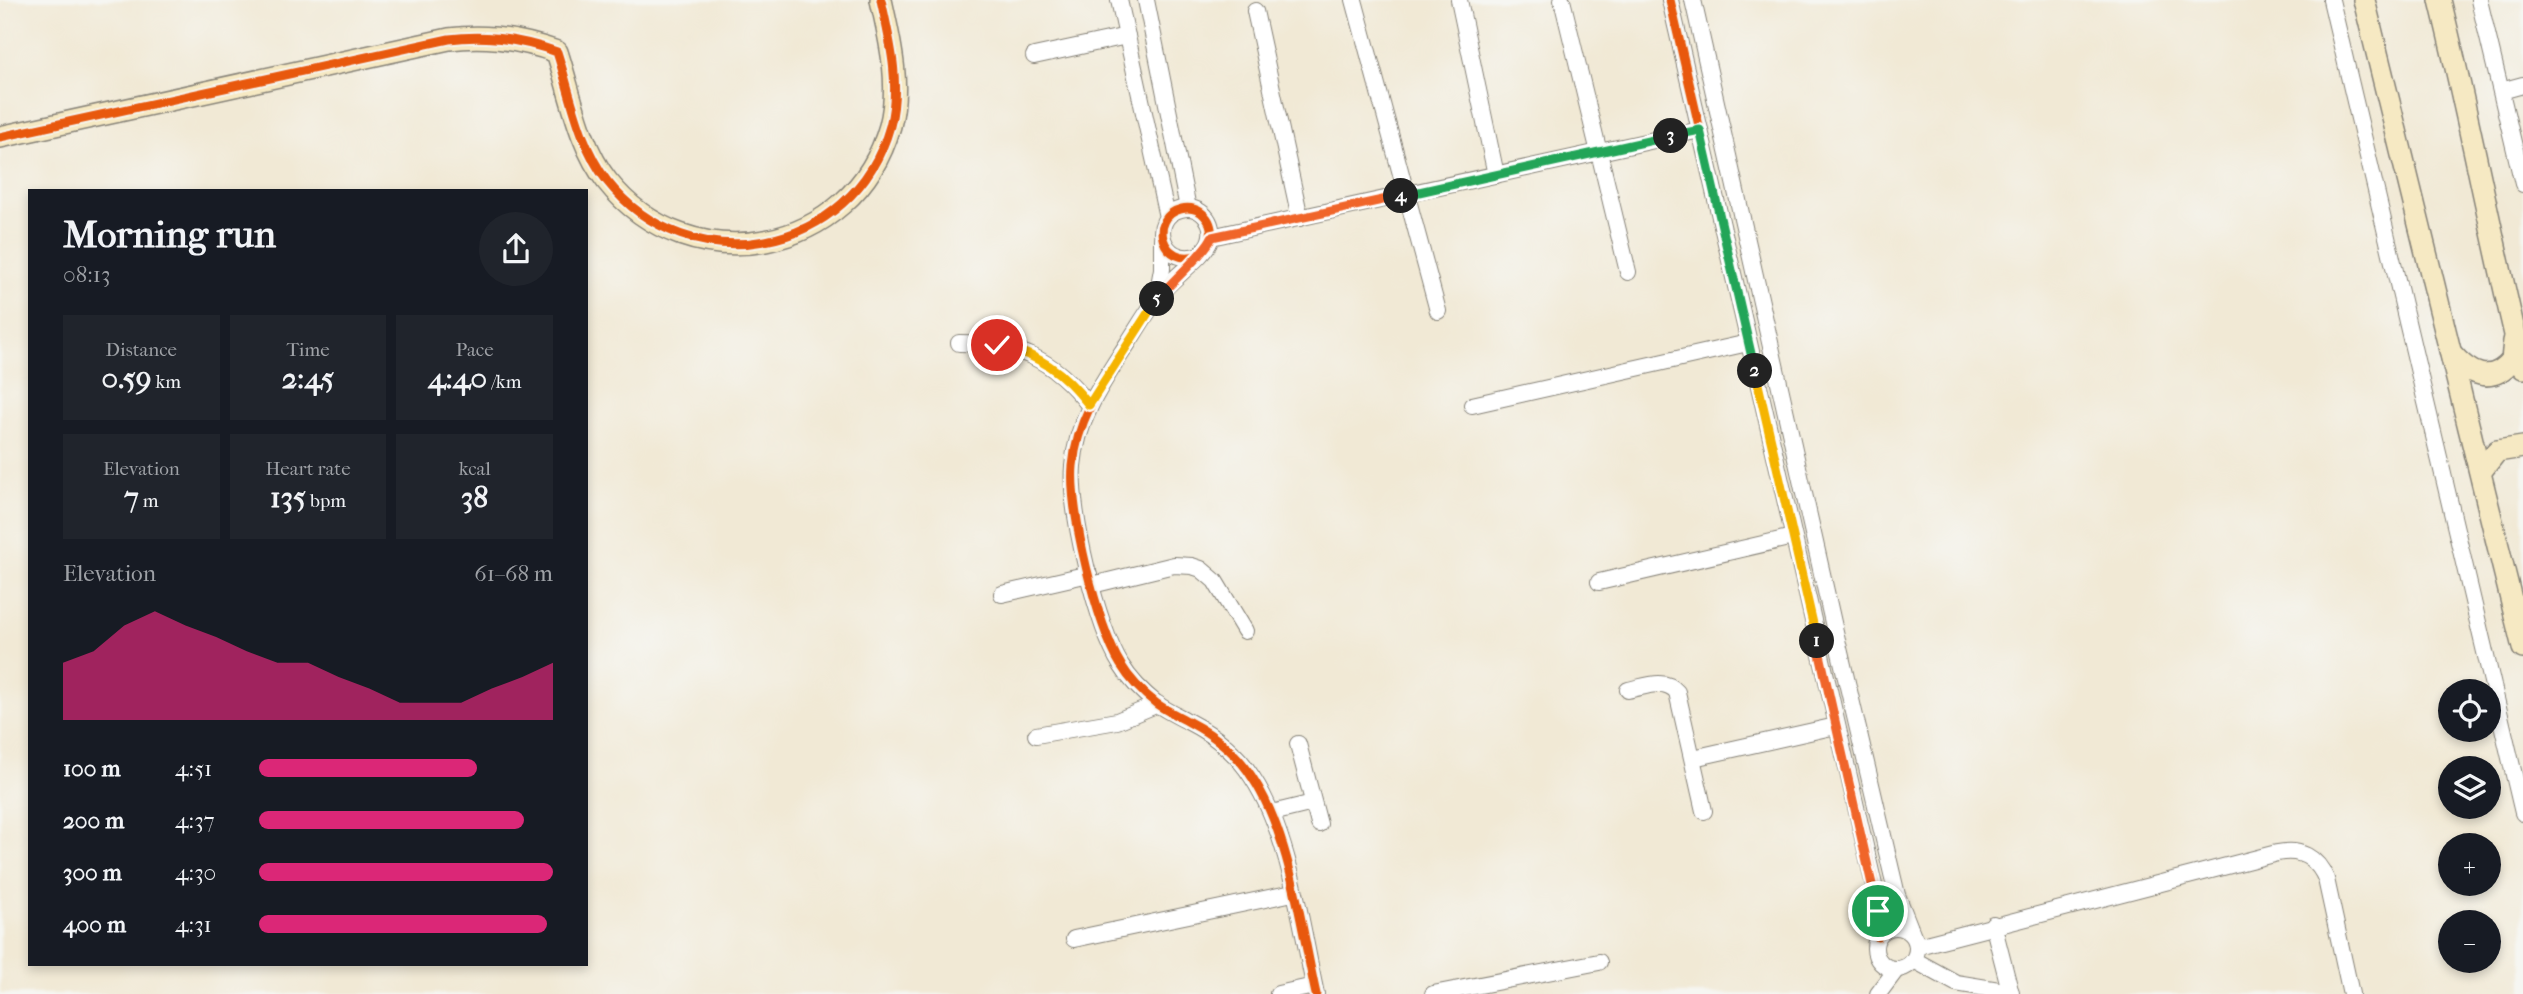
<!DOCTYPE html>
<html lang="en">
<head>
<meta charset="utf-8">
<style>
	body { margin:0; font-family:"IM FELL French Canon",serif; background:#20242c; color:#f1f3f6; height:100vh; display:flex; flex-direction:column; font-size:26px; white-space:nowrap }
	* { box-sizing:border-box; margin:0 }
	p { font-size:23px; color:#9ea1a6 }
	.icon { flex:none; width:38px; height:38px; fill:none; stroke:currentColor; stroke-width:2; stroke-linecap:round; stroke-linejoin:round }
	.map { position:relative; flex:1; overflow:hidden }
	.drawer { position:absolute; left:28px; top:189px; width:560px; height:777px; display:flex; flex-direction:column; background:#171b24; border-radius:0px; box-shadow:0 4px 10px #0003 }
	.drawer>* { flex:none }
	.controls { position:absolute; left:2438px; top:679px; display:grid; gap:14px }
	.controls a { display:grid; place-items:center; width:63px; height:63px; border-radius:50%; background:#171b24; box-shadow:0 4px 10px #0003; font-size:35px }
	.pin { position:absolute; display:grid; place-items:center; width:60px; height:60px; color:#fff; margin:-30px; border:4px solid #fff; border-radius:50%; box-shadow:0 2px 7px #0007 }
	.km { position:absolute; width:35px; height:35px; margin:-18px; border-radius:50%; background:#222; color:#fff; font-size:19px; line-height:35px; text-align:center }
	.round { display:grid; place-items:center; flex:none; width:74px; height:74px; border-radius:37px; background:#20242c }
	.overview { display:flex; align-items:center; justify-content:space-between; height:119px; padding:0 35px }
	h1 { font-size:38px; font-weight:800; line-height:52px }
	.stats { display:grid; grid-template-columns:repeat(3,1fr); gap:10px; height:119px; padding:7px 35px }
	.stats div { display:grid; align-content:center; border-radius:0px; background:#20242c; text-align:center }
	.stats b { font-size:30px; font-weight:800 }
	.stats small { font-size:19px; font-weight:400 }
	.stats p { font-size:19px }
	.chart { height:196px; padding:14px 35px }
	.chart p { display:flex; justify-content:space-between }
	.chart svg { width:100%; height:126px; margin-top:7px; fill:#db2777; opacity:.7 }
	ul { padding:0 35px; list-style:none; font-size:23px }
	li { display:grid; grid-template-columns:112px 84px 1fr; align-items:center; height:52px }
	li i { height:18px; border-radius:9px; background:#db2777 }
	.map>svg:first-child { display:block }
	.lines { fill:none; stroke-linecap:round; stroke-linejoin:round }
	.street-casing { stroke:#868278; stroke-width:18 }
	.secondary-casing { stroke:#868278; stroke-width:24 }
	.street { stroke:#fff; stroke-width:16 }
	.secondary { stroke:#f6e9c3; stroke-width:21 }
	.cycleway-casing { stroke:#f6f6f2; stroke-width:13 }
	.cycleway { stroke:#e8590c; stroke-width:9 }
	.split-1-casing { stroke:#fff; stroke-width:14 }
	.split-2-casing { stroke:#fff; stroke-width:14 }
	.split-3-casing { stroke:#fff; stroke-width:14 }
	.split-4-casing { stroke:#fff; stroke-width:14 }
	.split-5-casing { stroke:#fff; stroke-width:14 }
	.split-6-casing { stroke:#fff; stroke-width:14 }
	.split-1 { stroke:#f0652b; stroke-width:9 }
	.split-2 { stroke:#f5b400; stroke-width:9 }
	.split-3 { stroke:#22a559; stroke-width:9 }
	.split-4 { stroke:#22a559; stroke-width:9 }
	.split-5 { stroke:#f0652b; stroke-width:9 }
	.split-6 { stroke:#f5b400; stroke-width:9 }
</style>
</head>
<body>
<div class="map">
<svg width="2523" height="994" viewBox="0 0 2523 994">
	<rect width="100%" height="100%" fill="#f6f6f2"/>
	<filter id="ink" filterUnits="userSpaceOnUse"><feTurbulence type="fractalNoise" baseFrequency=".0143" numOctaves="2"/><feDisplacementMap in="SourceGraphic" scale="14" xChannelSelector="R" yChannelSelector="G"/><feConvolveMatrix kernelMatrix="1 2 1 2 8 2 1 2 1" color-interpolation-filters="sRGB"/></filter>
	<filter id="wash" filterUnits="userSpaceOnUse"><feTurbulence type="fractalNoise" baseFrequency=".00686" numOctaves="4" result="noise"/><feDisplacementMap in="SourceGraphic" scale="28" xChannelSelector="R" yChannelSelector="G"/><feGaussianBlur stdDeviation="1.57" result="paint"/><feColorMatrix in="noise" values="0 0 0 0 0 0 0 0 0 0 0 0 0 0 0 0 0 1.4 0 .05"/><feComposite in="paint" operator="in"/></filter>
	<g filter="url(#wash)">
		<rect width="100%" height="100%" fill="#f1e9d5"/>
	</g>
	<g filter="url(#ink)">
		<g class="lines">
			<g class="street-casing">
				<g id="street">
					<path d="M1119 0 1167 217"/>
					<path d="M1146 0 1188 208"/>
					<path d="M1354 0 1438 311"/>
					<path d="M1459 0 1496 175"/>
					<path d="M1562 0 1628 272"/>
					<path d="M1670 0 1877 898 1878 937"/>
					<path d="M1693 0 1834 627 1897 895 1912 933"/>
					<path d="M2331 0 2523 813"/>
					<path d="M2479 0 2523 184"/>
					<path d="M1255 11 1300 218"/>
					<path d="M1034 56 1127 36"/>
					<path d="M2501 91 2523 85"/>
					<path d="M1211 237 1700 130"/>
					<path d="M1199 255C1161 268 1148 217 1181 209 1200 204 1216 222 1210 240 1206 254 1178 274 1167 286 1152 303 1141 323 1128 343 1103 382 1077 418 1073 466 1069 511 1097 627 1121 665 1130 680 1143 693 1157 704 1167 711 1178 716 1189 722 1214 735 1237 753 1252 777 1290 834 1301 927 1316 994"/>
					<path d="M1157 296 1162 269V239"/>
					<path d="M959 343C1017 343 1053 358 1089 405"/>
					<path d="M1472 405 1748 343"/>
					<path d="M1599 582 1793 537"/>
					<path d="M1092 585 1174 565 1192 566 1201 569 1215 581 1245 631"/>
					<path d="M1002 594 1089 574"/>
					<path d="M1628 690C1644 687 1665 677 1677 692L1704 811"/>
					<path d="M1036 735 1117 721 1158 704"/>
					<path d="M1298 744 1319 824"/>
					<path d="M1693 758 1836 726"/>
					<path d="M1272 813 1313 803"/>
					<path d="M1993 924 2011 994"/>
					<circle cx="1896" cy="948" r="21"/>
					<path d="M1074 939 1293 893"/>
					<path d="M1918 946 2277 853C2300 848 2317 857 2326 879L2351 994"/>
					<path d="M1914 960 1956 983 2011 992"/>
					<path d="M1278 994 1314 986"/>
					<path d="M1433 994 1599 962"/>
					<path d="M1878 994 1896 970"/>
				</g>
			</g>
			<g class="secondary-casing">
				<g id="secondary">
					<path d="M2364 0 2523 648"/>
					<path d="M2440 0C2470 122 2493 246 2523 368"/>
					<path d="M0 137 449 39C487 34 521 39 557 52 571 95 579 145 607 181 689 285 854 255 890 126 901 84 890 41 881 0"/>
					<path d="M2451 353C2469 374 2491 386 2512 360L2514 341"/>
					<path d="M2481 471 2497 451 2523 447"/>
				</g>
			</g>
			<use href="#street" class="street"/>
			<use href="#secondary" class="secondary"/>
			<g class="cycleway-casing">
				<g id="cycleway">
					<path d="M1670 0 1877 898 1878 937"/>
					<path d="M0 137 449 39C487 34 521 39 557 52 571 95 579 145 607 181 689 285 854 255 890 126 901 84 890 41 881 0"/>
					<path d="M1199 255C1161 268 1148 217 1181 209 1200 204 1216 222 1210 240 1206 254 1178 274 1167 286 1152 303 1141 323 1128 343 1103 382 1077 418 1073 466 1069 511 1097 627 1121 665 1130 680 1143 693 1157 704 1167 711 1178 716 1189 722 1214 735 1237 753 1252 777 1290 834 1301 927 1316 994"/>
				</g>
			</g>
			<use href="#cycleway" class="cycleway"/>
		</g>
	</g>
	<g class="lines" filter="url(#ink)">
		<g class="split-1-casing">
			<path id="split-1" d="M1817 641 1878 911"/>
		</g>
		<g class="split-2-casing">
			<path id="split-2" d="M1755 371 1817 641"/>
		</g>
		<g class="split-3-casing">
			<path id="split-3" d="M1671 136 1700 130 1755 371"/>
		</g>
		<g class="split-4-casing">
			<path id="split-4" d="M1401 196 1671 136"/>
		</g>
		<g class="split-5-casing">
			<path id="split-5" d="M1157 299C1170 283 1206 252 1212 237L1401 196"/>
		</g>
		<g class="split-6-casing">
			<path id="split-6" d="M997 345C1038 354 1063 371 1089 405L1157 299"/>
		</g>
		<use href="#split-1" class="split-1"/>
		<use href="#split-2" class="split-2"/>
		<use href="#split-3" class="split-3"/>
		<use href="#split-4" class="split-4"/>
		<use href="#split-5" class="split-5"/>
		<use href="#split-6" class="split-6"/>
	</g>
</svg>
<div class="controls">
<a><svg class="icon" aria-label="locate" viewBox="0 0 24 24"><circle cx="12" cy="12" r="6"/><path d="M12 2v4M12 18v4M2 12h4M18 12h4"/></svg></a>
<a><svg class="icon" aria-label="layers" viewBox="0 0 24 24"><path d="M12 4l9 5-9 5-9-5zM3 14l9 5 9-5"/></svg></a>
<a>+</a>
<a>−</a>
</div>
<div class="pin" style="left:1878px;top:911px;background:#1e9e55"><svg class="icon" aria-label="arrive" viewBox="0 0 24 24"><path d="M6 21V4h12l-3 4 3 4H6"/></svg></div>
<div class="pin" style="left:997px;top:345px;background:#d93025"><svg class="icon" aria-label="check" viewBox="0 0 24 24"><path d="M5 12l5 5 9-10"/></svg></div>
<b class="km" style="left:1817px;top:641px">1</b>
<b class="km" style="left:1755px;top:371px">2</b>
<b class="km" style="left:1671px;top:136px">3</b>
<b class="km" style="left:1401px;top:196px">4</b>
<b class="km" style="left:1157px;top:299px">5</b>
<section class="drawer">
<div class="overview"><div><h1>Morning run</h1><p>08:13</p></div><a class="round"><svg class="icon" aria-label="share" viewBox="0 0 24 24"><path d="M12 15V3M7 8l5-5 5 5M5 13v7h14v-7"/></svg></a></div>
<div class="stats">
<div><p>Distance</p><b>0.59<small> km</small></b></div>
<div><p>Time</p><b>2:45</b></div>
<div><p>Pace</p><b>4:40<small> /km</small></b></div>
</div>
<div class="stats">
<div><p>Elevation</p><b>7<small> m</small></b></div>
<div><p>Heart rate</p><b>135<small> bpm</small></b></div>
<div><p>kcal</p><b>38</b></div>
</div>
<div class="chart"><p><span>Elevation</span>61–68 m</p>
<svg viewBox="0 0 160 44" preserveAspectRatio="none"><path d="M0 44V24L10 20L20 11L30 6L40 11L50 15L60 20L70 24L80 24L90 29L100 33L110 38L120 38L130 38L140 33L150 29L160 24V44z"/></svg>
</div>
<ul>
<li><b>100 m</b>4:51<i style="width:74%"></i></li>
<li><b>200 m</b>4:37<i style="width:90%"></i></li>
<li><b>300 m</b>4:30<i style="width:100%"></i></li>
<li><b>400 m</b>4:31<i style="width:98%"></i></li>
</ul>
</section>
</div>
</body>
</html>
